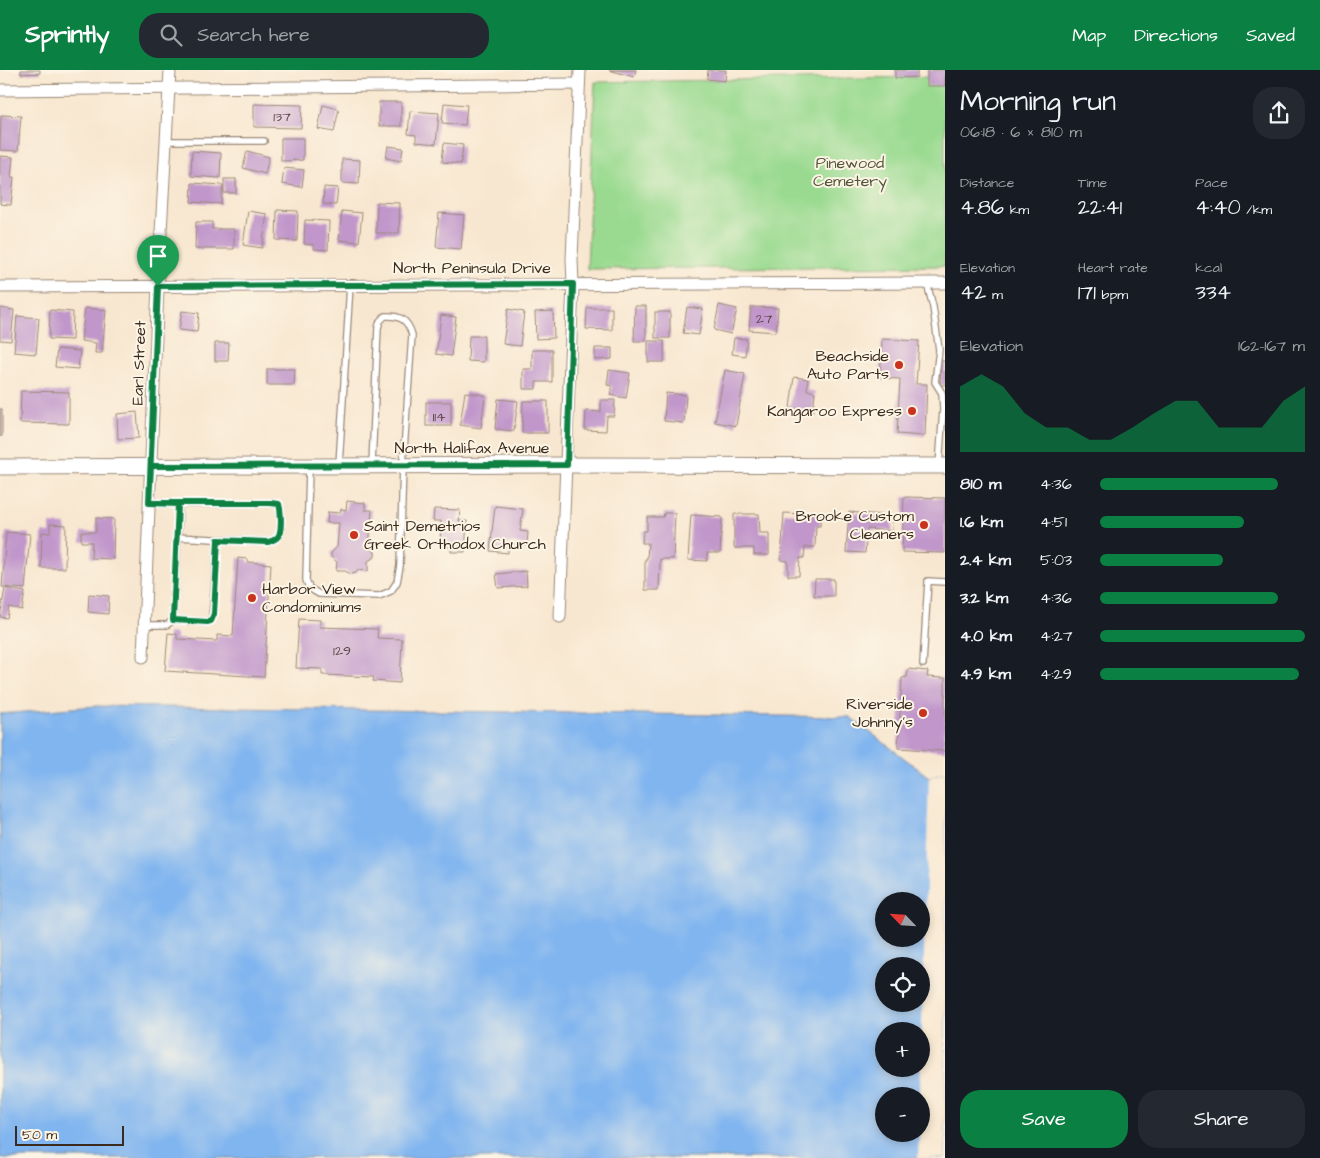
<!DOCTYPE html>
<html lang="en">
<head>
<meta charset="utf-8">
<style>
	body { margin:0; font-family:"Architects Daughter",sans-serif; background:#242831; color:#f1f3f6; height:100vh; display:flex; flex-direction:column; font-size:19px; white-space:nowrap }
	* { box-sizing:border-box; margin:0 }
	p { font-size:16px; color:#9ea1a6 }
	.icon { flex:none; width:28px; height:28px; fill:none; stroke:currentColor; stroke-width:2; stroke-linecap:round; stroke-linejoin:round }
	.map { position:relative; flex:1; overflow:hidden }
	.drawer { display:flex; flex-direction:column; background:#171b24; width:375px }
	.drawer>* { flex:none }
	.needle { width:32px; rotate:295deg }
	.tools { position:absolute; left:875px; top:822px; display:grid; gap:10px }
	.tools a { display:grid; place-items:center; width:55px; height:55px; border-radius:50%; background:#171b24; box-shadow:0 2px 8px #0003; font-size:25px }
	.scale { position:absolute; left:15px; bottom:12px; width:109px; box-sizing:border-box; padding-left:5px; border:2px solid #3b2a1e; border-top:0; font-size:14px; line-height:18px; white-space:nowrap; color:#3b2a1e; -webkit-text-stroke:4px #fcf5e5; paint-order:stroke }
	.pin { position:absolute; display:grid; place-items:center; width:42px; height:42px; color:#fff; margin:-51px -21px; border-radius:50% 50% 50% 0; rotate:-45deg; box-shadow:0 0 5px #0007 }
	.pin .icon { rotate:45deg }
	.round { display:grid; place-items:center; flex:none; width:52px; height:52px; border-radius:20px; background:#242831 }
	.overview { display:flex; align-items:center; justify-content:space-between; height:85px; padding:0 15px }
	h1 { font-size:28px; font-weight:600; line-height:38px }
	.metrics { display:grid; grid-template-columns:repeat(3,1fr); gap:8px; height:85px; padding:5px 15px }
	.metrics div { display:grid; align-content:center }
	.metrics b { font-size:21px; font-weight:600 }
	.metrics small { font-size:14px; font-weight:400 }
	.metrics p { font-size:14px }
	.chart { height:140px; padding:10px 15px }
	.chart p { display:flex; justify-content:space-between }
	.chart svg { width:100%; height:90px; margin-top:5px; fill:#0b8043; opacity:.7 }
	.button { display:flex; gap:10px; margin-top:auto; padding:10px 15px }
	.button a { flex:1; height:58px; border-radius:20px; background:#0b8043; color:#fff; font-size:20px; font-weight:600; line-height:58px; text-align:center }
	.button a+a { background:#242831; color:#f1f3f6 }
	ul { padding:0 15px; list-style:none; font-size:16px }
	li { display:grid; grid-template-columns:80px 60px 1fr; align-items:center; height:38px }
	li i { height:12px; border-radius:6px; background:#0b8043 }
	header { display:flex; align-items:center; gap:30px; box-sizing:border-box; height:70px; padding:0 25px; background:#0b8043; color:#fff }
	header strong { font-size:24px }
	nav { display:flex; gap:28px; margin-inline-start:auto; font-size:18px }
	.search { width:350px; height:45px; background:#242831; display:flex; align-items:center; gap:12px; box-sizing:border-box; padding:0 18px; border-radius:20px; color:#9ea1a6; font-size:19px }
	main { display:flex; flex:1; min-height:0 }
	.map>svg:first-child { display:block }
	.green { fill:#9ada90; stroke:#6a8257 }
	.water { fill:#81b5ef; stroke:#5e7086; fill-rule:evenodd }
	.pier { fill:#f8e7d0 }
	.building { fill:#c197cb }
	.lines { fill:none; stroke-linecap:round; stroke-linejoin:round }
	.service-casing { stroke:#9a8877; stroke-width:8 }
	.minor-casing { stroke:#9a8877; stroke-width:13 }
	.tertiary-casing { stroke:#9a8877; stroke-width:17 }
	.service { stroke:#fff; stroke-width:5.5 }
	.minor { stroke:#fff; stroke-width:11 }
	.tertiary { stroke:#fff; stroke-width:15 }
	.route-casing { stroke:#fff; stroke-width:10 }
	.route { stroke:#0b8043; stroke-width:6 }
	.poi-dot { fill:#c8321e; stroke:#fcf5e5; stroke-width:2 }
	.labels { text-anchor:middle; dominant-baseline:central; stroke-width:4; stroke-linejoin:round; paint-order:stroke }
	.number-label { font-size:14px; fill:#5c4549 }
	.park-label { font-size:16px; fill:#53563a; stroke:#fcf5e5 }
	.street-label { font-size:16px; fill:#3b2a1e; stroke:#fcf5e5 }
	.poi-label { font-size:16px; fill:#3b2a1e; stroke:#fcf5e5; text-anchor:end }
</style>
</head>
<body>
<header>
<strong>Sprintly</strong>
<div class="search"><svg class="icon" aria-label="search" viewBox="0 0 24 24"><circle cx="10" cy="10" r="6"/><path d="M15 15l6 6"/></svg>Search here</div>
<nav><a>Map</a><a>Directions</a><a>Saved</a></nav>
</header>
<main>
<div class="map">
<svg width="945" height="1088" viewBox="0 0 945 1088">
	<rect width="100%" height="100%" fill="#fcf5e5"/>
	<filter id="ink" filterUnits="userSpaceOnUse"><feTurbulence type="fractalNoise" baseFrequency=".02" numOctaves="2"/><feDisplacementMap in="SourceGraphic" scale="10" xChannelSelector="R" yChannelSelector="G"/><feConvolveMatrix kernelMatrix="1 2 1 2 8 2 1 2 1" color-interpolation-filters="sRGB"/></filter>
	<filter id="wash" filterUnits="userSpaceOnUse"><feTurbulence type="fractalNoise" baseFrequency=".0096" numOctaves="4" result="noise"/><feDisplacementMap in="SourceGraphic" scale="20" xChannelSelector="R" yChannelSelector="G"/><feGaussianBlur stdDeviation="1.12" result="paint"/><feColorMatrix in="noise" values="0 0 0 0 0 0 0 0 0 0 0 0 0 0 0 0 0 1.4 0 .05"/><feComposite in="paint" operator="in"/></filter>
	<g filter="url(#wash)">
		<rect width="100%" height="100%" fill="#f8e7d0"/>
		<path class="green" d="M927 7 945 16V196L587 199 595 12Z"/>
		<path class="water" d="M96 636 850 647 929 707 945 702V1088H0V644ZM884 831H921V869H884ZM884 896H921V934H884ZM884 961H921V999H884ZM884 1026H921V1064H884Z"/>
		<path class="pier" d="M945 702V1088H918L919 1064H921V1026H920L929 707Z"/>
		<g id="blocks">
			<g class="building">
				<path d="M21 0H40V3L21 4Z"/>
				<path d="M609 0H636L634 7Z"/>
				<path d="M708 0H726L725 11 707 9Z"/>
				<path d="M895 0H917V7L895 8Z"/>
				<rect x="927" y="0" width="18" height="16"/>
				<rect x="379" y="32" width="22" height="24"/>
				<path d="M444 33 467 35 465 55 442 53Z"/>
				<path d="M254 34 302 35 301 58 254 57Z"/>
				<path d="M323 35 339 39 334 62 318 59Z"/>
				<path d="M410 41 439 43 436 74 416 72V65L408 64Z"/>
				<path d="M1 45 21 46 18 81 0 80Z"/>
				<path d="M281 68H303V90L281 91Z"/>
				<path d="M444 73 463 75 461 94 442 92Z"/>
				<path d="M388 76 403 78 401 91 386 88Z"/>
				<path d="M192 81 221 83 220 108 191 106Z"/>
				<path d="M247 81 269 87 265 104 243 98Z"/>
				<path d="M0 86 13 87 11 107H14L11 135 0 134Z"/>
				<path d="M342 89 360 90 359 114 342 113Z"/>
				<path d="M284 98 304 100 302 117 282 114Z"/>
				<rect x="224" y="109" width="12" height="14"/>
				<path d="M192 113 223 115 221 134 191 132Z"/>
				<path d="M324 117 338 118 336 135 323 134Z"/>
				<path d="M377 132 400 133 399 163H376Z"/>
				<path d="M277 140 298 141 297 171 276 170Z"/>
				<path d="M248 141 267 144 262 178 243 175Z"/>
				<path d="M342 141 362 143 359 172 339 170Z"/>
				<path d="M439 143 464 145 461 179 436 177Z"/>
				<path d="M305 150 329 151 328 180 314 179V175L304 174Z"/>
				<path d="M196 152H212V159H234V179H195Z"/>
				<path d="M719 235 737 239 731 264 714 260Z"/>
				<path d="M635 236H646V271H634Z"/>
				<path d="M687 237 703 239 699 265 683 263Z"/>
				<path d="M751 237 778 238 776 262 749 260Z"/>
				<path d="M0 238 14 240 11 271 0 270Z"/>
				<path d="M85 238 106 240 102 283H95L96 273 81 271Z"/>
				<path d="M587 238H612V260L586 259Z"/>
				<path d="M508 239 524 242 520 276 503 274Z"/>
				<path d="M50 240 73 242 72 270 49 269Z"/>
				<path d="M182 241 199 243 197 262 179 260Z"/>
				<path d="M553 241 554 268 536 269 535 242Z"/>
				<rect x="655" y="242" width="15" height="26"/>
				<path d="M441 245 456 247 451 286 436 284Z"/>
				<path d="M17 246 39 248 36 284 14 282Z"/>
				<path d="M469 266H484V292L468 291Z"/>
				<path d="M734 268 747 269 745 286 732 284Z"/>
				<path d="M882 269 919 271 916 314H927L925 366 897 364 900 309 880 308Z"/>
				<rect x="648" y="271" width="16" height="21"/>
				<path d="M215 273H229L228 291H215Z"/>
				<path d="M595 278H612V289L595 290Z"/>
				<path d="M57 279 80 281 78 299 55 297Z"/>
				<path d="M532 280H552V312H536V319H523V299H532Z"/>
				<path d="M941 291H945V315H940Z"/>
				<path d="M267 299H295L294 315H267Z"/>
				<path d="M609 300 630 303 626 328 610 325 612 316 607 315Z"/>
				<path d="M725 300 745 304 736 356 715 352Z"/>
				<path d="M794 307 808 309 807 320 815 322 813 341 790 338Z"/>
				<path d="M21 321 69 322V354L20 353Z"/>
				<path d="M465 322 485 325 481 358 460 355Z"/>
				<path d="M666 323 686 325 684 353 664 351Z"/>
				<path d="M498 329 518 331 514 361 495 359Z"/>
				<path d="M601 330H615L614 346H607L606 361 585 360 586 341 601 342Z"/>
				<path d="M523 331H548V363H522Z"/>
				<rect x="426" y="332" width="25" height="24"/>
				<rect x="0" y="339" width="2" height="27"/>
				<path d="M137 342 139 368 118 369 117 344Z"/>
				<path d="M904 427 945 428V483L902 482Z"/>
				<path d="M347 431 365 433V440H372L369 478 375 482V487L368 491V501L358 500 356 503 351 504 345 501H336L337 492 331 487V483L337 477 339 453H327L328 442 340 443 341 439 346 440Z"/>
				<path d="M495 436 523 439 520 461 528 462 527 475 508 473V483L490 481Z"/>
				<path d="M434 439 460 440 459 451H467L465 482H451V477H440L441 451H433Z"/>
				<path d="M849 442 893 446 892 461 867 459 865 483 846 482Z"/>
				<path d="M664 443H675L673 489H660L659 520H645V489H647L648 473H642L643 461H647V447H663Z"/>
				<path d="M784 443 821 445 820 456H816L815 477H805L804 488H800L799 506H788V491L781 490Z"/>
				<path d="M734 444H759L760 463H769V485H754V478H734Z"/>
				<path d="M691 445 722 447 720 483H707V491L688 490Z"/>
				<path d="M96 448 114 449 113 489 91 488 92 472H81V462H96Z"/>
				<path d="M50 454 66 455 65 498H41L42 462 50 463Z"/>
				<path d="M6 462 30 464 25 519 2 517Z"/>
				<path d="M238 488 248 489V492L271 494 264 607 165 601 168 563 177 564V569L217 571V565L233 566Z"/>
				<path d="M526 501 527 516 498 518 496 504Z"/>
				<path d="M815 509H834V526H814Z"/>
				<path d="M5 518 25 522 22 540 9 537 7 548 0 547Z"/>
				<path d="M89 524 109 526 108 544 88 542Z"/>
				<path d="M299 549 320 550V557L378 559 377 568 402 569 400 613 373 611 374 607 322 605V599L296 598Z"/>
				<path d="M908 599 928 601 927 607 945 608V681L898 678 902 608 907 607Z"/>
			</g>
		</g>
	</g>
	<g filter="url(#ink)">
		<use href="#blocks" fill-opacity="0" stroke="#9a8877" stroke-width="1"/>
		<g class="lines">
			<g class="service-casing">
				<g id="service">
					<path d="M166 71H264"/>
					<path d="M927 213 933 237 939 280 935 312 942 323 943 339 939 396"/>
					<path d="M339 395 350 215"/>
					<path d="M309 398 306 510 309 518 319 524 379 526 391 521 397 512 400 496 403 395 412 265C408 250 400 245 385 246L380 251 378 258 372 394"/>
					<path d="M177 467 268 472C272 471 277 469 279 465 282 458 281 441 279 435L270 433 179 434"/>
					<path d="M173 550 208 552 212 548 218 470"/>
					<path d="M144 555H167L173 550 179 439V434L149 433"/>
					<path d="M923 594 928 511 945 512"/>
				</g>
			</g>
			<g class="minor-casing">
				<g id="minor">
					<path d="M0 20 579 14"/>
					<path d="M0 217 945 213"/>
					<path d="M560 547 573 214 572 189 580 0"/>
					<path d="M143 587 158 216 170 0"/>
				</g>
			</g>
			<g class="tertiary-casing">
				<path id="tertiary" d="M0 397 567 395 945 396"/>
			</g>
			<use href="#service" class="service"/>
			<use href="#minor" class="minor"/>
			<use href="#tertiary" class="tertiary"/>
		</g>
	</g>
	<g class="lines" filter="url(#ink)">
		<g class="route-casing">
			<path id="route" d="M158 216 149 433 178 434 173 550 208 552 211 551 214 544 218 470 268 472C272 471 277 469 279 465 282 458 281 441 279 434L270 433H149L151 396 567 395 573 214 158 216"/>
		</g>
		<use href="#route" class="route"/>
	</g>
	<g class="poi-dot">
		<circle cx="899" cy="295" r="5"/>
		<circle cx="912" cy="341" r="5"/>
		<circle cx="924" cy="455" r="5"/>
		<circle cx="354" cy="465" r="5"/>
		<circle cx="252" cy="528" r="5"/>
		<circle cx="923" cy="643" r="5"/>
	</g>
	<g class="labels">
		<g class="number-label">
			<text x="282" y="47">137</text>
			<text x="764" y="249">27</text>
			<text x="439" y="347">114</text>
			<text x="342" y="581">129</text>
		</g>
		<g class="park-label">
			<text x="850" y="93">Pinewood<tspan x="850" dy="18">Cemetery</tspan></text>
		</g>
		<g class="street-label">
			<text x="472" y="198">North Peninsula Drive</text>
			<text transform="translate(139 293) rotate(-88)">Earl Street</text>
			<text x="472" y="378">North Halifax Avenue</text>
		</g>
		<g class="poi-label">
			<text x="889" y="286">Beachside<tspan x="889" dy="18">Auto Parts</tspan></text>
			<text x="902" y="341">Kangaroo Express</text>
			<text x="914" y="446">Brooke Custom<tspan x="914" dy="18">Cleaners</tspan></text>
			<text x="364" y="456" text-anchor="start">Saint Demetrios<tspan x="364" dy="18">Greek Orthodox Church</tspan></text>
			<text x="262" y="519" text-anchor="start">Harbor View<tspan x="262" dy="18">Condominiums</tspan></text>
			<text x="913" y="634">Riverside<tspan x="913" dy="18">Johnny's</tspan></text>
		</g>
	</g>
</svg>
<div class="tools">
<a><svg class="needle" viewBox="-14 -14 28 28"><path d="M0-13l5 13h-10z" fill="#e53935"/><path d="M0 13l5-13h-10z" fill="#9ea1a6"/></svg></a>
<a><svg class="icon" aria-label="locate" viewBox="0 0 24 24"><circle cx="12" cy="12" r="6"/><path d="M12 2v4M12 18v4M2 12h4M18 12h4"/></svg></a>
<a>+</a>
<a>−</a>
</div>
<div class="scale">50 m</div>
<div class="pin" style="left:158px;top:216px;background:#1e9e55"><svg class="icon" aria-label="arrive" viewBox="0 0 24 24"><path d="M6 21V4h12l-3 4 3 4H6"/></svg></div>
</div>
<section class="drawer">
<div class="overview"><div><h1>Morning run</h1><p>06:18 · 6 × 810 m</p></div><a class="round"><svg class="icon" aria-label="share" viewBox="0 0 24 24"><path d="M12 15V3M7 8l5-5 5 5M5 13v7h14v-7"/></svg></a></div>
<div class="metrics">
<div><p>Distance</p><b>4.86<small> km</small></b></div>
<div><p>Time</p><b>22:41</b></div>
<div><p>Pace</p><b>4:40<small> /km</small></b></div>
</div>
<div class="metrics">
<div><p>Elevation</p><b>42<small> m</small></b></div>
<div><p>Heart rate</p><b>171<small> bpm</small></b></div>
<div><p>kcal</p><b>334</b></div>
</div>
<div class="chart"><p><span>Elevation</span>162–167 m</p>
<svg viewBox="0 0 160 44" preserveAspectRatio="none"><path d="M0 44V12L10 6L20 12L30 25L40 32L50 32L60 38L70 38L80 32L90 25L100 19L110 19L120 32L130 32L140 32L150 19L160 12V44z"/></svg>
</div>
<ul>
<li><b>810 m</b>4:36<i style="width:87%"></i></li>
<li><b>1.6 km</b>4:51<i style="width:70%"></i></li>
<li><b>2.4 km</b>5:03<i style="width:60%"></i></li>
<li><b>3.2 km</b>4:36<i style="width:87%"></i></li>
<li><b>4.0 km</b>4:27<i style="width:100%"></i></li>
<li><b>4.9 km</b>4:29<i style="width:97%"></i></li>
</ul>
<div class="button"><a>Save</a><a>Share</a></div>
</section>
</main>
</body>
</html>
